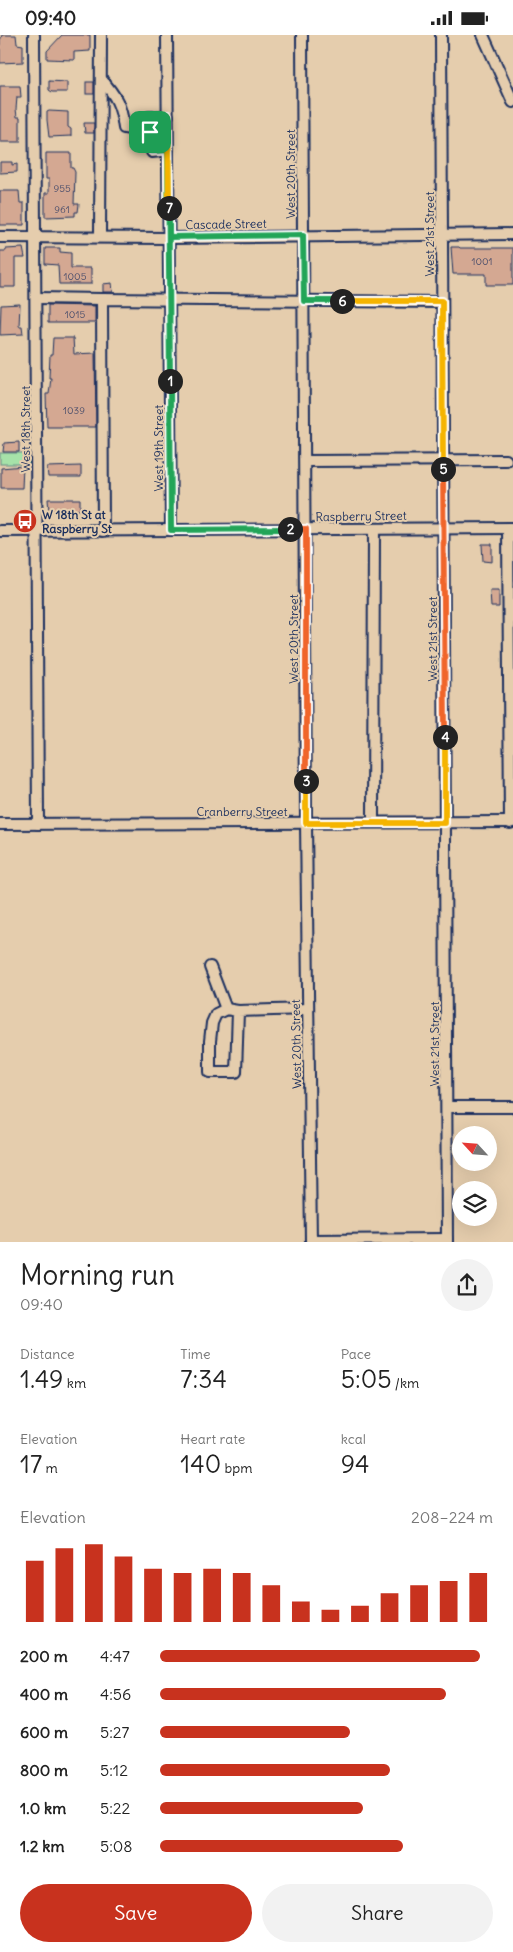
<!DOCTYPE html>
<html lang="en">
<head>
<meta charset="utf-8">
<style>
	body { margin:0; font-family:Delius,sans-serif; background:#f2f2f2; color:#222; height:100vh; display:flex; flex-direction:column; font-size:19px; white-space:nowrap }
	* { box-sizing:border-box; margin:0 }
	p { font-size:16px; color:#767676 }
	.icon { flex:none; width:28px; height:28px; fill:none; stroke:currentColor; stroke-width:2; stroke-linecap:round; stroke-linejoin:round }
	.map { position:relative; height:1207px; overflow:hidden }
	.sheet { display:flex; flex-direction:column; background:#fff; flex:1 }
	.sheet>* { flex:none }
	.needle { width:32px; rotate:296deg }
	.buttons { position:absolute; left:452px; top:1091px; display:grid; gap:10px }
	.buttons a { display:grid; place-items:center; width:45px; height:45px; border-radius:50%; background:#fff; box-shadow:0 5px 20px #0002; font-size:25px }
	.pin { position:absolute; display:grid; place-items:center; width:42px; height:42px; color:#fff; margin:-21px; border-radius:10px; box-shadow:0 2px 8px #0006 }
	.km { position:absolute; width:25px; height:25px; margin:-12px; border-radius:50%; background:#222; color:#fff; font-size:14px; line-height:25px; text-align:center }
	.round { display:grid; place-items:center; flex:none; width:52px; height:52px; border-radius:26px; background:#f2f2f2 }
	.head { display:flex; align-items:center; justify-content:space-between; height:85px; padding:0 20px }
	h1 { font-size:28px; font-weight:600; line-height:38px }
	.figures { display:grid; grid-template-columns:repeat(3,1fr); gap:8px; height:85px; padding:5px 20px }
	.figures div { display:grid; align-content:center }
	.figures b { font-size:25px; font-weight:600 }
	.figures small { font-size:14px; font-weight:400 }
	.figures p { font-size:14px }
	.chart { height:140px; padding:10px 20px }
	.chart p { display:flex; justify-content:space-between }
	.chart svg { width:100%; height:90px; margin-top:5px; stroke:#c8321e; stroke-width:6 }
	.button { display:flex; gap:10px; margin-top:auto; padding:10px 20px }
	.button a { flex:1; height:58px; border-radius:30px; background:#c8321e; color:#fff; font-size:20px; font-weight:600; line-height:58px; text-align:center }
	.button a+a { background:#f2f2f2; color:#222 }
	ul { padding:0 20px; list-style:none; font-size:16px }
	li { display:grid; grid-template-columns:80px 60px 1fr; align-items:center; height:38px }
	li i { height:12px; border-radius:6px; background:#c8321e }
	.status { display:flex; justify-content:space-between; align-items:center; height:35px; padding:0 25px; background:#fff; direction:ltr }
	.status svg { height:14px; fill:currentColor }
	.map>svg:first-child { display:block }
	.green { fill:#a6e2a9; stroke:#608884 }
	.building { fill:#d4a892; stroke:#1b2f5e }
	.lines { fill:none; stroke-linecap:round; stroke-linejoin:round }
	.minor-casing { stroke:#1b2f5e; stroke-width:14 }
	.minor { stroke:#e5cdad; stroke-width:10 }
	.split-1-casing { stroke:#fff; stroke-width:10 }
	.split-2-casing { stroke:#fff; stroke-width:10 }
	.split-3-casing { stroke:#fff; stroke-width:10 }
	.split-4-casing { stroke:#fff; stroke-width:10 }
	.split-5-casing { stroke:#fff; stroke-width:10 }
	.split-6-casing { stroke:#fff; stroke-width:10 }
	.split-7-casing { stroke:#fff; stroke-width:10 }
	.split-8-casing { stroke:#fff; stroke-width:10 }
	.split-1 { stroke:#22a559; stroke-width:6 }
	.split-2 { stroke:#22a559; stroke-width:6 }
	.split-3 { stroke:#f0652b; stroke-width:6 }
	.split-4 { stroke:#f5b400; stroke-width:6 }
	.split-5 { stroke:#f0652b; stroke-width:6 }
	.split-6 { stroke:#f5b400; stroke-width:6 }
	.split-7 { stroke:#22a559; stroke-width:6 }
	.split-8 { stroke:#f5b400; stroke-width:6 }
	.labels { text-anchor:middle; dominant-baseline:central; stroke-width:4; stroke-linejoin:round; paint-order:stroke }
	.number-label { font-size:10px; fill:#494d6b }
	.street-label { font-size:12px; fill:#1b2f5e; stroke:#e5cdad }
	.poi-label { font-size:12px; font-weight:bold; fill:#1b2f5e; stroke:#e5cdad; text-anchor:start }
</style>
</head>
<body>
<div class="status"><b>09:40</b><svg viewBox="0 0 49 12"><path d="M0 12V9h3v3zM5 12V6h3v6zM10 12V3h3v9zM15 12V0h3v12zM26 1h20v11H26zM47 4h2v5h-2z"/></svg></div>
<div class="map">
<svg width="513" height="1207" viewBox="0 0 513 1207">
	<rect width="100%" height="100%" fill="#e5cdad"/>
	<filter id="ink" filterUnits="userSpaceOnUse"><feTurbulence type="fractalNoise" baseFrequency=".02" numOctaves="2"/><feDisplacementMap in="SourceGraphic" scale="10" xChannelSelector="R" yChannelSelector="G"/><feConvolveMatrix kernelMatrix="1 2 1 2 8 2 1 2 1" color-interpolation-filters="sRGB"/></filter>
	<g filter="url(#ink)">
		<rect class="green" x="0" y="418" width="30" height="11"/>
		<g class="building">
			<path d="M2 0H16L17 9 23 10V27L0 28V6Z"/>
			<path d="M62 0H90V16L74 17V25L47 24V16Z"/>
			<path d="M49 46 67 47V57H52L49 55Z"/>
			<rect x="86" y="47" width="8" height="12"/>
			<path d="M0 51H20L21 62H17L16 74 17 82H20V107H0Z"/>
			<path d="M49 76 68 77V92L71 94V101L49 102 47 85V77Z"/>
			<path d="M84 88H94V98H85Z"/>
			<path d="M46 118H71V133H73L75 137 74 169H79L78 177H75V181L45 182V158H49V144H46Z"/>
			<path d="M0 127H12V130L17 129V137L0 138Z"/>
			<path d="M0 156H19L20 168H24V190H0Z"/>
			<path d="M451 212H459L460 213H513V250H486V239H453Z"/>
			<path d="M23 213 25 223H15V252H0V216H6V214Z"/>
			<path d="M45 213H60V217L71 218V233H91V249H59L58 230 45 229Z"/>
			<path d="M112 248 113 257H103V249Z"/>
			<path d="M20 269 19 291H22L23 299 0 300 1 270Z"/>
			<path d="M48 270 95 271V288H48Z"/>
			<path d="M53 303H73L74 319 95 318 96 392H47L46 359H49L51 343H49L50 320H52Z"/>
			<path d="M19 407V417H3L4 408Z"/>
			<path d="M23 431 22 453H1V433Z"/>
			<path d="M81 431V442H48L47 432Z"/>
			<path d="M48 464H80V475L49 476Z"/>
			<path d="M482 509H492V527L483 526Z"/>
			<path d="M490 555H499V572H491Z"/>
		</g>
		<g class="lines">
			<g class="minor-casing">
				<g id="minor">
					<path d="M34 0 38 789"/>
					<path d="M167 0 171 495"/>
					<path d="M302 0 306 788 311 1207"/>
					<path d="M441 0 447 1207"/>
					<path d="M483 0 513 67"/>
					<path d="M101 44C116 61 121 70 124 93L150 97 152 117 168 115"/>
					<path d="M150 97 149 82 168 81"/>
					<path d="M100 201 101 0"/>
					<path d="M0 202 169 203 513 199"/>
					<path d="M37 263 102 264"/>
					<path d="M305 426 506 425"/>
					<path d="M508 493 510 788"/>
					<path d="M0 496 513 493"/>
					<path d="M103 496 102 264 442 267"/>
					<path d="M373 787 374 494"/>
					<path d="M0 789 513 787"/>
					<path d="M210 932 226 974"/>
					<path d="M238 976 236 1037H210V1006L212 988 216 979 226 974 238 976 308 974"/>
					<path d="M447 1072H513"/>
					<path d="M311 1205 447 1204"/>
				</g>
			</g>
			<use href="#minor" class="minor"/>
		</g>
	</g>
	<g class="lines" filter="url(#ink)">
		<g class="split-1-casing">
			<path id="split-1" d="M150 97 152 116 168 115 170 346"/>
		</g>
		<g class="split-2-casing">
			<path id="split-2" d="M170 346 171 495 290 494"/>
		</g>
		<g class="split-3-casing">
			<path id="split-3" d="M290 494H306V746"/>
		</g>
		<g class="split-4-casing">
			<path id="split-4" d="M306 746V788H445V702"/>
		</g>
		<g class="split-5-casing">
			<path id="split-5" d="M443 434 445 702"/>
		</g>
		<g class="split-6-casing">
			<path id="split-6" d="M342 266H442L443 434"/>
		</g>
		<g class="split-7-casing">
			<path id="split-7" d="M169 173V202L303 200 304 266H342"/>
		</g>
		<g class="split-8-casing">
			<path id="split-8" d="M150 97 149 82 168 80 169 173"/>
		</g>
		<use href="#split-1" class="split-1"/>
		<use href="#split-2" class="split-2"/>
		<use href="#split-3" class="split-3"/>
		<use href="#split-4" class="split-4"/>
		<use href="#split-5" class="split-5"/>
		<use href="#split-6" class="split-6"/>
		<use href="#split-7" class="split-7"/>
		<use href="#split-8" class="split-8"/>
	</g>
	<defs>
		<g id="bus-disc" transform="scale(1.25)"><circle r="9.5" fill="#c8321e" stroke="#e5cdad"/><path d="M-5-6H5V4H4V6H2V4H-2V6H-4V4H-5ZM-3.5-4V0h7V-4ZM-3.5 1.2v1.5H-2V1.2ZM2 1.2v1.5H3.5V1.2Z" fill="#fff"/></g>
	</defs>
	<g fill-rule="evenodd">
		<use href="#bus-disc" x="25" y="486"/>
	</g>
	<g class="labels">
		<g class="number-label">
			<text x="62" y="153">955</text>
			<text x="62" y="174">961</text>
			<text x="482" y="226">1001</text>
			<text x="75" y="241">1005</text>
			<text x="75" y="279">1015</text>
			<text x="74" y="375">1039</text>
		</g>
		<g class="street-label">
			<text transform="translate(290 139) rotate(-90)">West 20th Street</text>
			<text transform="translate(226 189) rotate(-1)">Cascade Street</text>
			<text transform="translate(429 199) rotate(-90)">West 21st Street</text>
			<text transform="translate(25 394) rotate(-90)">West 18th Street</text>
			<text transform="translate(158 413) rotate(-90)">West 19th Street</text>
			<text transform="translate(361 481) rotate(-1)">Raspberry Street</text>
			<text transform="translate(293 604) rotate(-90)">West 20th Street</text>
			<text transform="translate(432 604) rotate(-90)">West 21st Street</text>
			<text x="242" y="776">Cranberry Street</text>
			<text transform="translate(296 1009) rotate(-91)">West 20th Street</text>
			<text transform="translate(434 1009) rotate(-90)">West 21st Street</text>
		</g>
		<g class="poi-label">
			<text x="42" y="479">W 18th St at<tspan x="42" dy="14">Raspberry St</tspan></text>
		</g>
	</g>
</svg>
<div class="buttons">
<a><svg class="needle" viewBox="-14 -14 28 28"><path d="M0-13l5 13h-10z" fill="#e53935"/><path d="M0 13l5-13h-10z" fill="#767676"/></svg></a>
<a><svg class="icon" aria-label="layers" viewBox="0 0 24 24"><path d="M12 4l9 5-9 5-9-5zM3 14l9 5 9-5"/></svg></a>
</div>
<div class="pin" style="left:150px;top:97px;background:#1e9e55"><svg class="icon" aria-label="arrive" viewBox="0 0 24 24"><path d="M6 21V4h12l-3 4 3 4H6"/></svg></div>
<b class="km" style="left:170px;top:346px">1</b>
<b class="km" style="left:290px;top:494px">2</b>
<b class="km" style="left:306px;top:746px">3</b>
<b class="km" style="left:445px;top:702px">4</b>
<b class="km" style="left:443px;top:434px">5</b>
<b class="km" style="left:342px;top:266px">6</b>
<b class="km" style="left:169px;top:173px">7</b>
</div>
<section class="sheet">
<div class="head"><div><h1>Morning run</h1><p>09:40</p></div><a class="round"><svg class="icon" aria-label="share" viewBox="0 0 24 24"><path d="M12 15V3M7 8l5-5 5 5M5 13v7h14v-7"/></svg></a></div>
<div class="figures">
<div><p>Distance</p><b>1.49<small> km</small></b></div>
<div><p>Time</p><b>7:34</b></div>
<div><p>Pace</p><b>5:05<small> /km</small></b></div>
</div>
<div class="figures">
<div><p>Elevation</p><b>17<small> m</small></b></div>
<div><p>Heart rate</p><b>140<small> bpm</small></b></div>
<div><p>kcal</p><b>94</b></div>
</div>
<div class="chart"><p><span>Elevation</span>208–224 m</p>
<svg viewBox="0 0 160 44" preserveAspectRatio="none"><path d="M5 44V14M15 44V8M25 44V6M35 44V12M45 44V18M55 44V20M65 44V18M75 44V20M85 44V26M95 44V34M105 44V38M115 44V36M125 44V30M135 44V26M145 44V24M155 44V20"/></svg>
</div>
<ul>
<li><b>200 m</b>4:47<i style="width:96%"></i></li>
<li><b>400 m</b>4:56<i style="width:86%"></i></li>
<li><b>600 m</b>5:27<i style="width:57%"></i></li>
<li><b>800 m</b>5:12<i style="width:69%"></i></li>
<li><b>1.0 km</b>5:22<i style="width:61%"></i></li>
<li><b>1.2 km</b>5:08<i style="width:73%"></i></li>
</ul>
<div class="button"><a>Save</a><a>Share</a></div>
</section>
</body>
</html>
